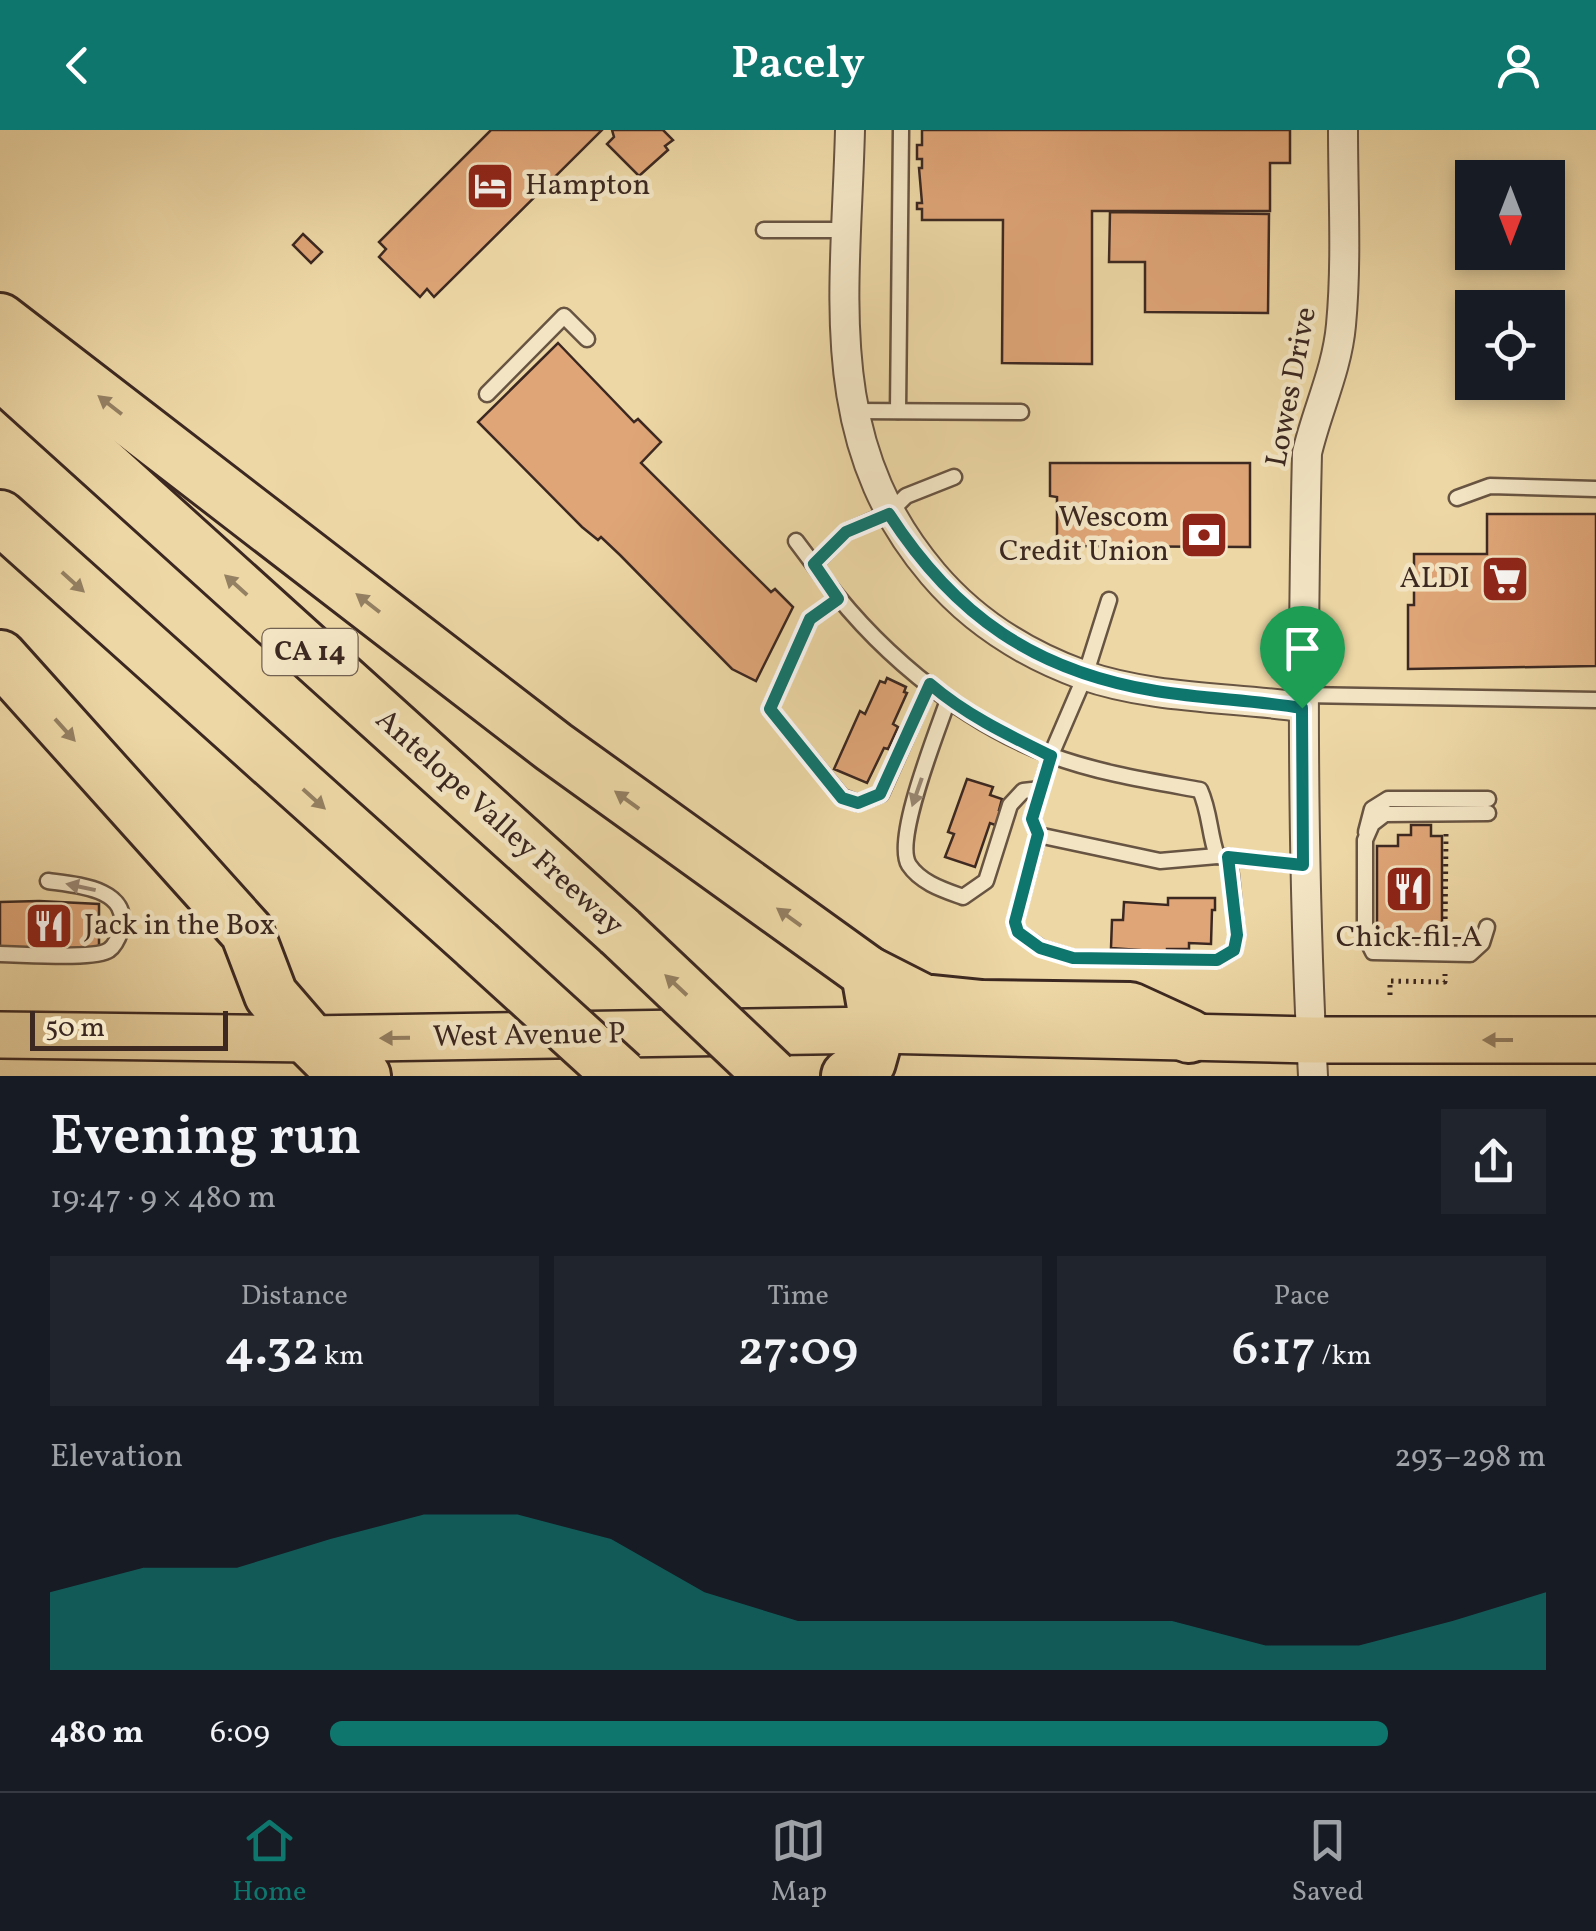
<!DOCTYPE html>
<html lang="en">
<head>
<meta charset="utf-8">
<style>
	body { margin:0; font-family:Vollkorn,serif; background:#20242c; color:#f1f3f6; height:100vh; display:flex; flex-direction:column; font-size:38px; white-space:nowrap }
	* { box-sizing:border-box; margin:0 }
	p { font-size:32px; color:#9ea1a6 }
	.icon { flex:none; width:55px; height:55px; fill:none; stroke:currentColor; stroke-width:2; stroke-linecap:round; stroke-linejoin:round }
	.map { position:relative; height:946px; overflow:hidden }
	.sheet { display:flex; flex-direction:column; background:#171b24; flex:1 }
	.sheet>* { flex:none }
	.needle { width:65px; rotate:180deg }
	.buttons { position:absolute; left:1455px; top:30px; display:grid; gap:20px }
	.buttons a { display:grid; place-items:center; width:110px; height:110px; border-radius:0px; background:#171b24; box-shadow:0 5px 15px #0003; font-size:50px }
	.scale { position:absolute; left:30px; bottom:25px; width:198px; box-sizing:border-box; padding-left:10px; border:5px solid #3c2821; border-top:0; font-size:28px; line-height:35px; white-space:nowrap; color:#3c2821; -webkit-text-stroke:8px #f3e5c4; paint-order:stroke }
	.pin { position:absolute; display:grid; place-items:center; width:85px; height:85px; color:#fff; margin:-102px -42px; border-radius:50% 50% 50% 0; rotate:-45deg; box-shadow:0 0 10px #0007 }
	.pin .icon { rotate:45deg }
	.round { display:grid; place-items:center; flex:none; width:105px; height:105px; border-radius:0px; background:#20242c }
	.headline { display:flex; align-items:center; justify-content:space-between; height:170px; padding:0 50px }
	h1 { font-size:55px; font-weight:600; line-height:75px }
	.stats { display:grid; grid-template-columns:repeat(3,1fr); gap:15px; height:170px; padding:10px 50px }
	.stats div { display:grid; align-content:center; border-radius:0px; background:#20242c; text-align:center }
	.stats b { font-size:50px; font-weight:600 }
	.stats small { font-size:28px; font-weight:400 }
	.stats p { font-size:28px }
	.chart { height:280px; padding:20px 50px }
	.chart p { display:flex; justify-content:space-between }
	.chart svg { width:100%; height:180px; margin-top:10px; fill:#0f766e; opacity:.7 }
	ul { padding:0 50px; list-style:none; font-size:32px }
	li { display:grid; grid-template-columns:160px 120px 1fr; align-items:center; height:75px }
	li i { height:25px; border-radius:12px; background:#0f766e }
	header { display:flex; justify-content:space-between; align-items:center; height:130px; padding:0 50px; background:#0f766e; color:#fff; font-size:45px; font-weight:600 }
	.dock { display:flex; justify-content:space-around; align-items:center; height:140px; border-top:2px solid #363941; background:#171b24; font-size:28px; color:#9ea1a6 }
	.dock a { display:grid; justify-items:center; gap:5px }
	.dock .selected { color:#0f766e }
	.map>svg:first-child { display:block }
	.building { fill:#dfa577; stroke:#3c2821; stroke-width:2.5 }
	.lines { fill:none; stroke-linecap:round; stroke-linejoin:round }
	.service-casing { stroke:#685442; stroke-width:19 }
	.minor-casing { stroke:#685442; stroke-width:32 }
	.primary-casing { stroke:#3c2821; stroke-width:50 }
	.motorway-casing { stroke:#3c2821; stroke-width:58 }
	.path { stroke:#3c2821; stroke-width:5; stroke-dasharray:2.5 5; stroke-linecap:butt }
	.service { stroke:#f3e5c4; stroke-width:14 }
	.minor { stroke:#f3e5c4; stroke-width:28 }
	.primary { stroke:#edd7a5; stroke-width:45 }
	.motorway { stroke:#edd7a5; stroke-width:52 }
	.motorway-bridge-casing { stroke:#3c2821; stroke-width:58; stroke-linecap:butt }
	.motorway-bridge { stroke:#edd7a5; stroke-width:52 }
	.oneway { fill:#948063 }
	.oneway2 { fill:#988672 }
	.route-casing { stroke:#fff; stroke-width:20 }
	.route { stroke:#0f766e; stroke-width:12 }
	.labels { text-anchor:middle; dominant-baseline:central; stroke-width:9; stroke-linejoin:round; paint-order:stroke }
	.shield { fill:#f3e5c4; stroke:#736152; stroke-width:2.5 }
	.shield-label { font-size:28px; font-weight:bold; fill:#3c2821 }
	.poi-label { font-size:30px; fill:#3c2821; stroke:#f3e5c4; text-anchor:start }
	.street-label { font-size:30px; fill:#3c2821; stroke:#f3e5c4 }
</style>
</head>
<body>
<header><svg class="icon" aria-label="back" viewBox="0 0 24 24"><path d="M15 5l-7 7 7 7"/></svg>Pacely<svg class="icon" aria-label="person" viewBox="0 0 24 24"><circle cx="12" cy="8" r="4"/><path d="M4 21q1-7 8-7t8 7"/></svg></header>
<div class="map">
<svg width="1596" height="946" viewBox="0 0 1596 946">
	<rect width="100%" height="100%" fill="#edd7a5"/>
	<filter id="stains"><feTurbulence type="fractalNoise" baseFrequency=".002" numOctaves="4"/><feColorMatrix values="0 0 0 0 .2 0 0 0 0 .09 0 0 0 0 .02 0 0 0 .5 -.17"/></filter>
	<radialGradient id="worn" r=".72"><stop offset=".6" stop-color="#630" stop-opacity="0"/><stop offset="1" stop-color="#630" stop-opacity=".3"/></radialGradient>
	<g class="building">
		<path d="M491 0H602L434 167 427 159 420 167 379 127 386 119 379 112Z"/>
		<path d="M612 0H663L673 10 665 16 668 20 639 46 607 14 614 7Z"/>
		<path d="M922 0H1290V33H1270V81H1092V234L1002 233 1003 90H922V79H917V73H922L919 38H922V29H917V15H922Z"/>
		<path d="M1110 82 1269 84 1268 183 1145 182V132H1109Z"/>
		<path d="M303 104 322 122 311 133 293 115Z"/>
		<path d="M558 213 634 292 638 289 661 312 641 333 771 462 775 459 793 477 756 551 732 539 620 425 601 407 598 410 582 397 478 292Z"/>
		<path d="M1050 333H1250V417L1057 416V367L1050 366Z"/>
		<path d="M1487 384H1596V536L1408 539V475H1414V424H1487Z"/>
		<path d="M887 548 906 557 904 562 907 563 893 594 898 597 888 619 884 618 867 653 834 639 860 581 865 584 880 551 885 553Z"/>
		<path d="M967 649 993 657 990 665 1002 669 999 680 1003 681 998 696 990 693 975 737 945 727 954 704 948 702Z"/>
		<path d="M1411 695H1431V706H1442V802H1432V817H1385V804H1377V716H1398V705H1411Z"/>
		<path d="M1168 768H1215V780H1212L1211 814 1189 813V819H1167V822L1111 818 1112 790H1123L1124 772 1168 775Z"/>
		<path d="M39 771 99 774V819L0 818V772Z"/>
	</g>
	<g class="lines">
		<g class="service-casing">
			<g id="service">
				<path d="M764 100H847"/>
				<path d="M487 264 564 186 587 209"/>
				<path d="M852 281 1021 282"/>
				<path d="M898 281 901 0"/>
				<path d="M954 347 906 366 889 383 846 402 814 435C870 515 957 590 1050 625 1098 643 1150 651 1200 660 1210 682 1209 703 1217 726L1303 735"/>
				<path d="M1457 368 1490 356 1596 359"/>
				<path d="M796 411 814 435"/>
				<path d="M838 469 810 489 770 579 842 667 858 673 881 664 930 554"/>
				<path d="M1109 470 1085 546 1051 625 1032 689 1038 705 1160 731 1217 726"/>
				<path d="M1302 565 1596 570"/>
				<path d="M948 570C938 600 893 710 909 735 921 753 944 760 963 767L986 751 1010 675 1023 661 1041 659"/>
				<path d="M1366 702 1372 679 1388 669H1488"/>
				<path d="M1038 705 1015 792 1018 802 1041 818 1073 828 1217 830 1234 820 1237 805 1229 727"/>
				<path d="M1487 797 1482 813 1470 824 1373 822 1365 806V710L1372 694 1385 684 1488 683"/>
				<path d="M0 824C21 824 95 830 109 820 115 816 119 806 121 800 131 758 77 755 48 751"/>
			</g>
		</g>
		<g class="minor-casing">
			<g id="minor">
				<path d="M850 0C846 162 819 310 933 444 973 491 1025 524 1083 545 1152 569 1230 567 1302 577"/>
				<path d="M1313 946C1302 738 1302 531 1307 323 1317 280 1337 240 1341 195 1347 131 1343 65 1343 0"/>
			</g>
		</g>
		<g class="primary-casing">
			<path id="primary" d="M0 905 309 909 878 900 1311 910H1596"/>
		</g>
		<g class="motorway-casing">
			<g id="motorway">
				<path d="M0 190 554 617 868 843 923 871 982 877 1130 879 1189 906"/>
				<path d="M0 242 620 802"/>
				<path d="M0 387 477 815"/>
				<path d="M0 527 247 802 271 865 309 909 337 937 364 946"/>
				<path d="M848 946 869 932 878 900 868 843"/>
			</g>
		</g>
		<g class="path">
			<path d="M1445 804 1446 702"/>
			<path d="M1390 865V851L1445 852V844"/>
		</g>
		<use href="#service" class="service"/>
		<use href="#minor" class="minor"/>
		<use href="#primary" class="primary"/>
		<use href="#motorway" class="motorway"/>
		<g class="motorway-bridge-casing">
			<g id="motorway-bridge">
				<path d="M620 802 772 946"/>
				<path d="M477 815 621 946"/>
			</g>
		</g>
		<use href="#motorway-bridge" class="motorway-bridge"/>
	</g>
	<defs><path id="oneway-solid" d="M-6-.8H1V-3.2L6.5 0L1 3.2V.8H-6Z" transform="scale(2.5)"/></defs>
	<g class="oneway">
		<use href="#oneway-solid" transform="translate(110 275) rotate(-142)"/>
		<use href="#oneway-solid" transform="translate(73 452) rotate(42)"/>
		<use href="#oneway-solid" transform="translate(236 455) rotate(-138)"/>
		<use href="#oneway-solid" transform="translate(368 473) rotate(-142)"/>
		<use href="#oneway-solid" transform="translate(65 600) rotate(48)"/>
		<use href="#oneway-solid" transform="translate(314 669) rotate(42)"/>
		<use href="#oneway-solid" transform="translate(627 670) rotate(-144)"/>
		<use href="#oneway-solid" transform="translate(789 787) rotate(-144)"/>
		<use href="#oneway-solid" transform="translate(676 855) rotate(-137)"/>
		<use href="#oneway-solid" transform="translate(395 908) rotate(179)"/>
		<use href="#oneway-solid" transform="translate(1498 910) rotate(180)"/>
	</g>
	<g class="oneway2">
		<use href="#oneway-solid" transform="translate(917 662) rotate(109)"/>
		<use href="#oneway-solid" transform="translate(81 757) rotate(-168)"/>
	</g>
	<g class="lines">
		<g class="route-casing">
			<path id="route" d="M889 384C955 486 1035 541 1156 561 1204 569 1253 570 1302 578L1303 735 1228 727 1237 805 1234 820 1217 830 1073 828 1040 818 1018 802 1015 792 1038 704 1032 689 1051 626C1008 605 966 585 930 554L880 664 858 673 842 668 770 579 810 489 838 469 814 434 846 402Z"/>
		</g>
		<use href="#route" class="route"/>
	</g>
	<defs>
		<g id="hotel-square" transform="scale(2.5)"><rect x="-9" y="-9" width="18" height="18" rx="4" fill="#8f2418" stroke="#f3e5c4"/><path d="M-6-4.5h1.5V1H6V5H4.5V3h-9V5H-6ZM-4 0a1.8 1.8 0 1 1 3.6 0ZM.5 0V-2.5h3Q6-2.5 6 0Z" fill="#fff"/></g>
		<g id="bank-square" transform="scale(2.5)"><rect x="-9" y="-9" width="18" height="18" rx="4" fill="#8f2418" stroke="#f3e5c4"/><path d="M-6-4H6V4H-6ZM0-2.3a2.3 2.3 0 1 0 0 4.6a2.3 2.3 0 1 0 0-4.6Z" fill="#fff"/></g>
		<g id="supermarket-square" transform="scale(2.5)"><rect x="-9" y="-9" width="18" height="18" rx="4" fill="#8f2418" stroke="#f3e5c4"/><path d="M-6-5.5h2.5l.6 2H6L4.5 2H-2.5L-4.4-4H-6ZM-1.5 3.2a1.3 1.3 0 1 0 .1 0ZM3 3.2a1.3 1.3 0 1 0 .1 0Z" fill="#fff"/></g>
		<g id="restaurant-square" transform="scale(2.5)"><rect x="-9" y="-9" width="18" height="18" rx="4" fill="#8f2418" stroke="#f3e5c4"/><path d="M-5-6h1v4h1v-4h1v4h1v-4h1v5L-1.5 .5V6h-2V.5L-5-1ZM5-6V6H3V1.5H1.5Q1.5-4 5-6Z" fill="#fff"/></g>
	</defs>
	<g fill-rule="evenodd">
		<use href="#hotel-square" x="490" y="56"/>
		<use href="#bank-square" x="1204" y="405"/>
		<use href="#supermarket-square" x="1505" y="449"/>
		<use href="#restaurant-square" x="1409" y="759"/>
		<use href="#restaurant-square" x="49" y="796"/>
	</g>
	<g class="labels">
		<rect class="shield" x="262.5" y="499" width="95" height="46" rx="8"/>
		<g class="shield-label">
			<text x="310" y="522">CA 14</text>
		</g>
		<g class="poi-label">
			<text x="525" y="56">Hampton</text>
			<text x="1169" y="388" text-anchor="end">Wescom<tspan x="1169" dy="34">Credit Union</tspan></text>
			<text x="1470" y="449" text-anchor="end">ALDI</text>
			<text x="84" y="796">Jack in the Box</text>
			<text x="1409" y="808" text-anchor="middle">Chick-fil-A</text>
		</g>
		<g class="street-label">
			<text transform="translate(1292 257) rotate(-79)">Lowes Drive</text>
			<text transform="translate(499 693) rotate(42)">Antelope Valley Freeway</text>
			<text transform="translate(529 906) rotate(-1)">West Avenue P</text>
		</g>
	</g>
	<rect width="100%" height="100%" filter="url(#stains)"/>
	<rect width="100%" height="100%" fill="url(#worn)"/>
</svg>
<div class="buttons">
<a><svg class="needle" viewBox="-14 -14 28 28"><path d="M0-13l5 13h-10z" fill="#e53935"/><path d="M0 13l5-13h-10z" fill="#9ea1a6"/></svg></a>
<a><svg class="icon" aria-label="locate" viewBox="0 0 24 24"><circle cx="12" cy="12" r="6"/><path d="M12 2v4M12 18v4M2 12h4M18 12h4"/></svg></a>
</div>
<div class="scale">50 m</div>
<div class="pin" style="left:1302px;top:578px;background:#1e9e55"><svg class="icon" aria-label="arrive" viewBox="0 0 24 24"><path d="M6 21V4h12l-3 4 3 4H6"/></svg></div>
</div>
<section class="sheet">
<div class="headline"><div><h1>Evening run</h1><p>19:47 · 9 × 480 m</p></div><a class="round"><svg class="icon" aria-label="share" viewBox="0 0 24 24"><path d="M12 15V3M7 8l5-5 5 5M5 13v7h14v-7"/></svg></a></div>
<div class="stats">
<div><p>Distance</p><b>4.32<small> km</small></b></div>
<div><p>Time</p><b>27:09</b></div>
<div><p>Pace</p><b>6:17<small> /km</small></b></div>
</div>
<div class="chart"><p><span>Elevation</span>293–298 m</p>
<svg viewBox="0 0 160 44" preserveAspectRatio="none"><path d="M0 44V25L10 19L20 19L30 12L40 6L50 6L60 12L70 25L80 32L90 32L100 32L110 32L120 32L130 38L140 38L150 32L160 25V44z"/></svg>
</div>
<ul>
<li><b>480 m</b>6:09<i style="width:87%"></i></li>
</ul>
</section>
<nav class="dock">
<a class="selected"><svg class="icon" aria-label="home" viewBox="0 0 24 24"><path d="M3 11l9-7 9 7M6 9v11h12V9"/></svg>Home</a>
<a><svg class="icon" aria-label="map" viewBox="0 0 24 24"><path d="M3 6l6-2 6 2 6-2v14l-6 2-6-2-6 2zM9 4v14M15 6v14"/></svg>Map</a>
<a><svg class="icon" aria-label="saved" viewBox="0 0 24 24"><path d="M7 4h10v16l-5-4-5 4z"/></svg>Saved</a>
</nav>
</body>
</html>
